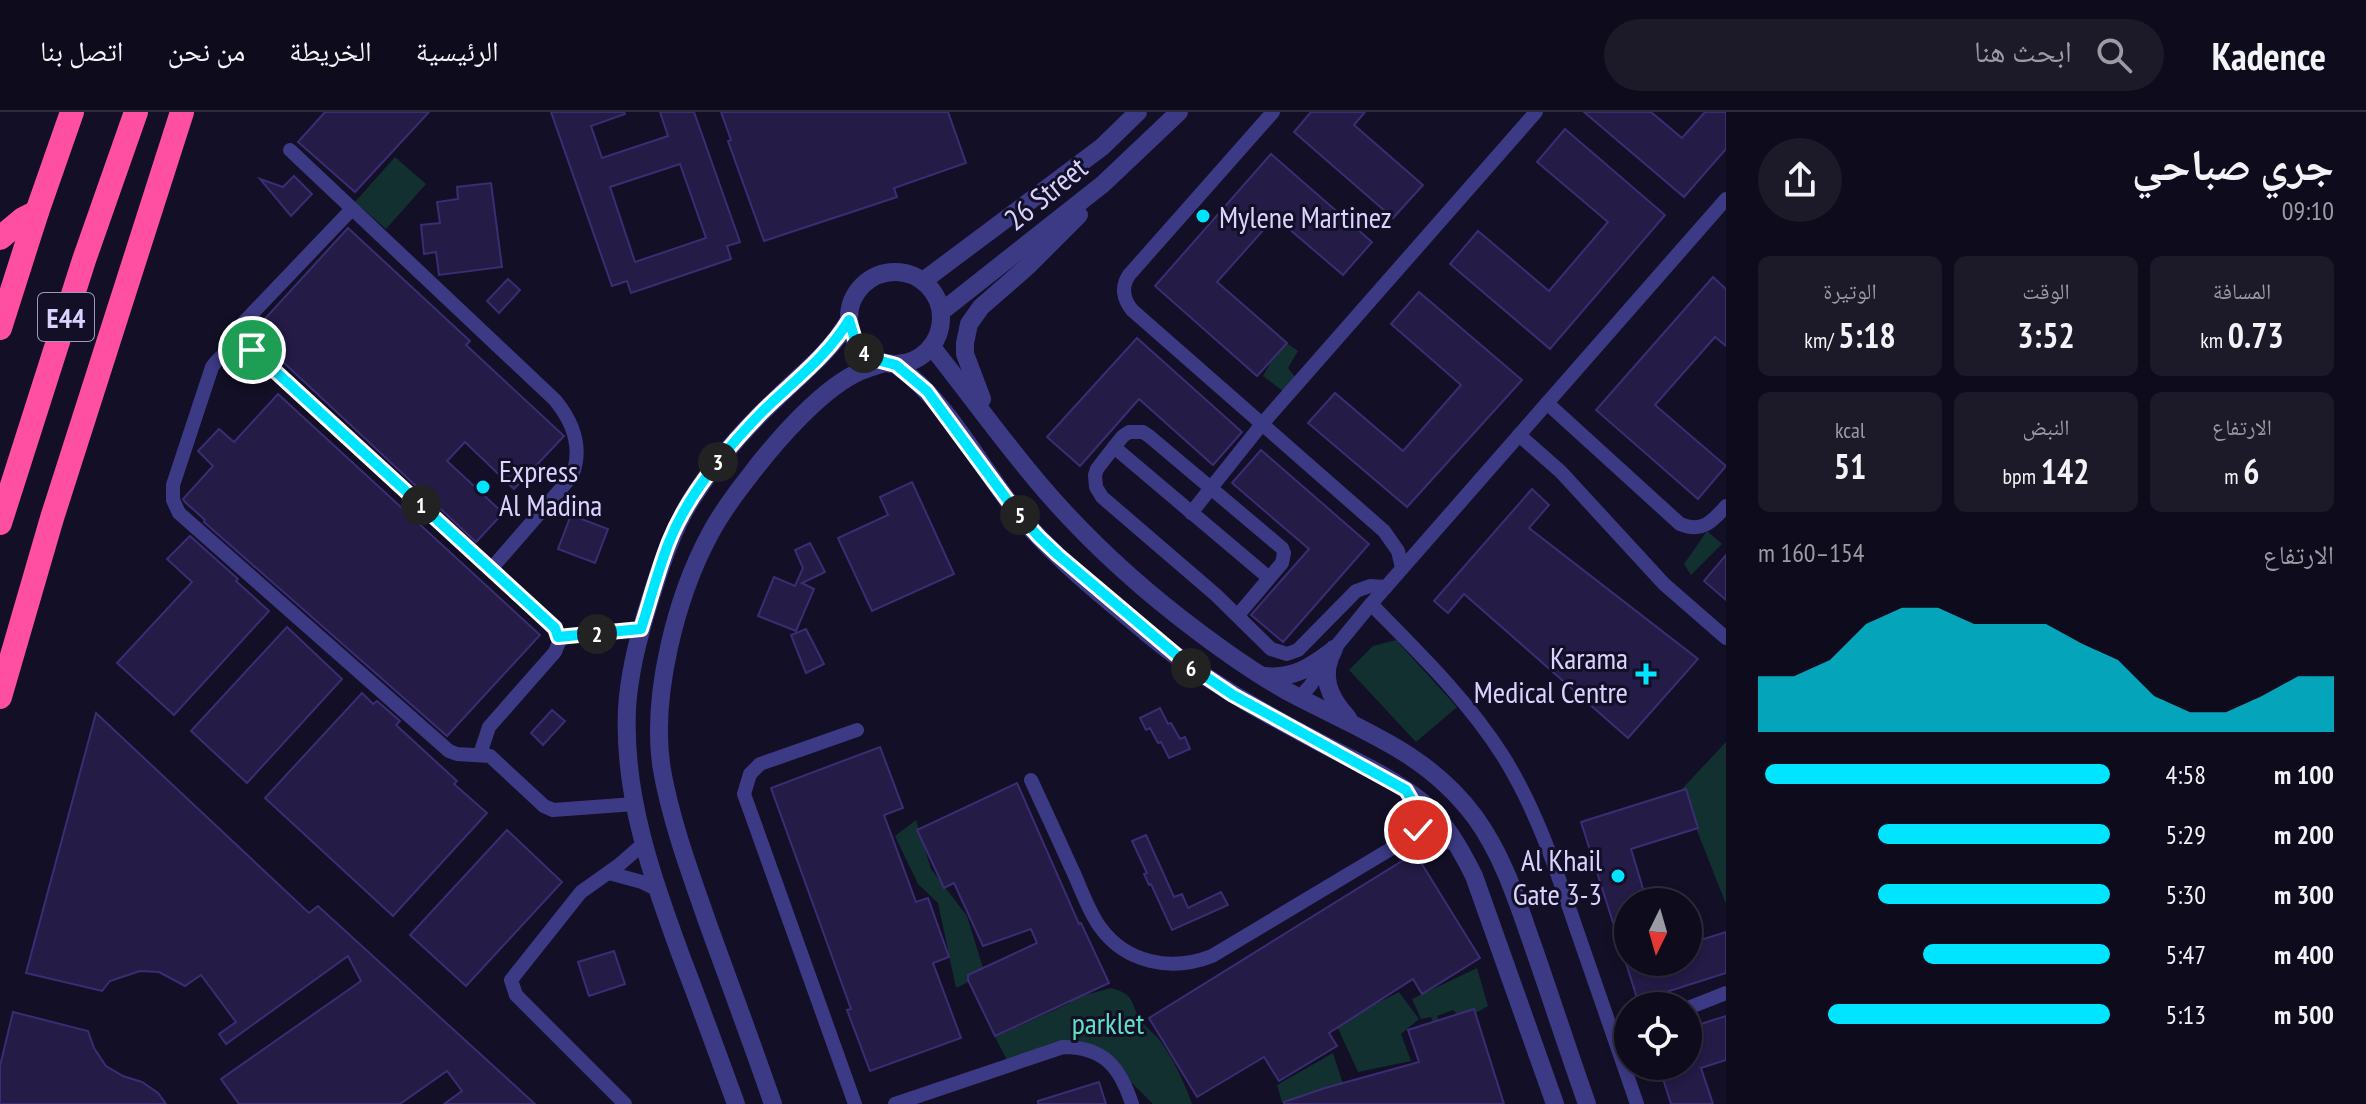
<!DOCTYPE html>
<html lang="ar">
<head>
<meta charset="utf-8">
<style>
	body { margin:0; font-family:"PT Sans Narrow","Noto Naskh Arabic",sans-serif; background:#1c1929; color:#f1f3f6; direction:rtl; height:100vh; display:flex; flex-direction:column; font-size:30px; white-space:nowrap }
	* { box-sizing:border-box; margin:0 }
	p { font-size:26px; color:#9b9ba3 }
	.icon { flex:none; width:44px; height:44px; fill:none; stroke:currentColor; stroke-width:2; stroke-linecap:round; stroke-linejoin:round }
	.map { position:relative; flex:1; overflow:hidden; direction:ltr }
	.sheet { display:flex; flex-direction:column; background:#0e0b1c; width:640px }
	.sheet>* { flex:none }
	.needle { width:52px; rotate:185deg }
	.buttons { position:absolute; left:1614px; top:776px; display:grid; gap:16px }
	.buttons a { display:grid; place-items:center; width:88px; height:88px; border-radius:50%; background:#0e0b1c; box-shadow:0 4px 12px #0003,0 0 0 2px #2e2b3b; font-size:40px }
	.pin { position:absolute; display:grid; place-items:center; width:68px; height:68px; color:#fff; margin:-34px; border:4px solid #fff; border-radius:50%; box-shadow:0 2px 8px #0007 }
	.km { position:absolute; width:40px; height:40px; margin:-20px; border-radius:50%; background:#222; color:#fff; font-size:22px; line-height:40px; text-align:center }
	.round { display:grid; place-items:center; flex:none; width:84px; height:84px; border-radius:42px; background:#1c1929 }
	.headline { display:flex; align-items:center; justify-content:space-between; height:136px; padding:0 32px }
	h1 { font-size:44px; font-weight:700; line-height:60px }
	.metrics { display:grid; grid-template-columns:repeat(3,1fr); gap:12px; height:136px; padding:8px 32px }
	.metrics div { display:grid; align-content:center; border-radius:12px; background:#1c1929; text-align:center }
	.metrics b { font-size:34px; font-weight:700 }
	.metrics small { font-size:22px; font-weight:400 }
	.metrics p { font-size:22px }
	.chart { height:224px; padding:16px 32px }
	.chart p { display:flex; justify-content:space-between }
	.chart svg { width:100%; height:144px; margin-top:8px; fill:#00e5ff; opacity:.7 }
	ul { padding:0 32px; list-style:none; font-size:26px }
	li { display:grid; grid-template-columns:128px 96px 1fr; align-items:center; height:60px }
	li i { height:20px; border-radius:10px; background:#00e5ff }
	header { display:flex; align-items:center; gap:48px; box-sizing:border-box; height:112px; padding:0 40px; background:#0e0b1c; border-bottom:2px solid #2e2b3b }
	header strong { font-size:38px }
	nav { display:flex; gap:44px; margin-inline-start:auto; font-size:28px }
	.search { width:560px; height:72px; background:#1c1929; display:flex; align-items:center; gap:20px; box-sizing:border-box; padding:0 28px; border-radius:44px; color:#9b9ba3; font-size:30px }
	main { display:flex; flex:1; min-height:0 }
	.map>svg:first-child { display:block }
	.green { fill:#12302f }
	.building { fill:#241b47; stroke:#3b2d73; stroke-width:2; fill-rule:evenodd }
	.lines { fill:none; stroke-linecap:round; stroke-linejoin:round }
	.minor { stroke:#3d3a85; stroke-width:14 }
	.tertiary { stroke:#3d3a85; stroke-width:18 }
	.motorway { stroke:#ff4fa3; stroke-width:24 }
	.route-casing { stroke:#fff; stroke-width:16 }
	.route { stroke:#00e5ff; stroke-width:10 }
	.poi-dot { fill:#00e5ff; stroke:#130f26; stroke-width:3 }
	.labels { text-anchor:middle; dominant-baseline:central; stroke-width:6; stroke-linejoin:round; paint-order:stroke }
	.shield { fill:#130f26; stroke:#9e99be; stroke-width:2 }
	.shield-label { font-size:28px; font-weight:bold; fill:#d9d4ff }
	.street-label { font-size:30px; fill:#d9d4ff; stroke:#130f26 }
	.poi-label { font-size:30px; fill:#d9d4ff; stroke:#130f26; text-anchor:start }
	.park-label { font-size:30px; fill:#5fe0c0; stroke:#130f26 }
</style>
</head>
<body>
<header>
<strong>Kadence</strong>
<div class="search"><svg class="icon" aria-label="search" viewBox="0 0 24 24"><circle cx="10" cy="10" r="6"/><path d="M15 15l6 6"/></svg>ابحث هنا</div>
<nav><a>الرئيسية</a><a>الخريطة</a><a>من نحن</a><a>اتصل بنا</a></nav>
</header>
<main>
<section class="sheet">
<div class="headline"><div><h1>جري صباحي</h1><p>09:10</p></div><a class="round"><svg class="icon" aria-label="share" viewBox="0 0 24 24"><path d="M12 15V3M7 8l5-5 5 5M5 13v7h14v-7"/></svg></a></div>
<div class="metrics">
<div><p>المسافة</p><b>0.73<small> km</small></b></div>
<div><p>الوقت</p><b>3:52</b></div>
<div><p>الوتيرة</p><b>5:18<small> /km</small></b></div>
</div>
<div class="metrics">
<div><p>الارتفاع</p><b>6<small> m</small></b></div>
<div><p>النبض</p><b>142<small> bpm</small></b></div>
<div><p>kcal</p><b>51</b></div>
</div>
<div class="chart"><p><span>الارتفاع</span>154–160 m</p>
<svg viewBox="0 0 160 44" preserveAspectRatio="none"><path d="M0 44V27L10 27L20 22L30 11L40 6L50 6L60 11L70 11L80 11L90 17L100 22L110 33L120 38L130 38L140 33L150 27L160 27V44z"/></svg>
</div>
<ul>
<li><b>100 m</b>4:58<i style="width:98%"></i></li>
<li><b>200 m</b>5:29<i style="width:66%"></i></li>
<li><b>300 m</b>5:30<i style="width:66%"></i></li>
<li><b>400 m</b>5:47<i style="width:53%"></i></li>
<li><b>500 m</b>5:13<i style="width:80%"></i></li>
</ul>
</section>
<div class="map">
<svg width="1726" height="992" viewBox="0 0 1726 992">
	<rect width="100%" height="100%" fill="#130f26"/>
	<g class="green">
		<path d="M395 45 426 72 386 117 355 90Z"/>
		<path d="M1279 226 1298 239 1288 256 1296 266 1284 280 1263 264 1272 248 1269 238Z"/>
		<path d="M1707 419 1722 432 1691 463 1684 452Z"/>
		<path d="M1396 528 1457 595 1416 630 1349 558 1373 534Z"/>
		<path d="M1726 630V792L1681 678Z"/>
		<path d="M916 708 931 757 967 804 985 862 956 876 938 791 918 772 895 724Z"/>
		<path d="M1477 856 1488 894 1472 903 1469 899 1457 902 1453 898 1437 904 1439 908 1433 910 1431 905 1421 907 1412 887Z"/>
		<path d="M1111 876C1139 883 1129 895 1143 911 1147 916 1152 920 1157 925 1170 940 1186 973 1192 992H1153L1109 948 1088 935 1007 948 995 925 1070 891V887Z"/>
		<path d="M1399 880 1419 907 1401 922 1411 949 1358 960 1336 912Z"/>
		<path d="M1333 941 1343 972 1282 990 1277 973Z"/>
	</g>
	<g class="building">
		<path d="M325 0H429L355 80 298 30Z"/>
		<path d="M551 0H624L625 2 591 14 602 46 668 24 660 0H694L740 130 727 134 731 147 631 181 627 169 612 174ZM680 52 706 126 635 150 610 75Z"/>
		<path d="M721 0H948L966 51 894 76 897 85 764 129 728 29 731 28Z"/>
		<path d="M1311 0H1365L1354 13 1423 73 1393 106 1294 20Z"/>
		<path d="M1584 0H1651L1682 26 1705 0H1726V37L1684 85Z"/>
		<path d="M1565 17 1665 103 1550 237 1450 152 1478 119 1549 179 1608 110 1537 50Z"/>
		<path d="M1271 42 1372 130 1343 163 1275 105 1217 170 1287 231 1257 264 1155 174Z"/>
		<path d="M294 64 312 82 291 104 260 67 283 75Z"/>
		<path d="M491 71 502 155 439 163 436 140 424 142 421 113 440 111 437 90 458 87 457 75Z"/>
		<path d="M348 116 470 229 466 233 564 324 514 377 465 330 447 349 503 401 476 430 252 221Z"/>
		<path d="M1713 165 1726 177V234L1715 225 1655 293 1726 354 1698 387 1596 298Z"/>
		<path d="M508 167 520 178 499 201 487 189Z"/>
		<path d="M1419 180 1522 268 1407 395 1308 311 1335 281 1403 339 1461 273 1391 212Z"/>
		<path d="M1137 226 1242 320 1213 353 1139 287 1080 354 1047 325Z"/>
		<path d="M278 282 540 523 447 624 204 410 205 408 185 390 183 387 213 354 198 339 219 317 234 330Z"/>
		<path d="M1261 338 1369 432 1283 530 1251 503 1309 437 1232 371Z"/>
		<path d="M912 370 954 462 872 499 838 426 888 403 880 385Z"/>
		<path d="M1532 377 1549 393 1529 416 1698 547 1628 626 1464 482 1448 501 1434 489Z"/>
		<path d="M571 403 608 417 595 451 558 437Z"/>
		<path d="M190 424 238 467 236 469 269 499 174 603 117 551 192 470 167 447Z"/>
		<path d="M810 431 825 460 802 471 814 477 796 519 758 504 774 465 795 474 803 456 795 438Z"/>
		<path d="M1726 443V488L1704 469Z"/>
		<path d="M287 515 342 567 247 671 191 619Z"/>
		<path d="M806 517 824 552 806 561 791 523Z"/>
		<path d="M362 581 373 592 377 589 400 609 396 613 457 669 454 672 487 701 393 804 265 686Z"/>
		<path d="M1160 596 1168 612 1171 611 1180 627 1185 625 1190 637 1169 646 1161 630 1158 631 1150 616 1146 618 1140 606Z"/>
		<path d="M552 598 565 609 543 633 531 621Z"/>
		<path d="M96 601 309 801 318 794 535 992H444L462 979 447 959 400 992H239L221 967 361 869 348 844 226 932 219 922 236 910 201 863 185 874 159 860 140 859 110 869 102 879 26 861Z"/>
		<path d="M880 635 903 696 884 703 916 790 928 786 949 845 933 851 961 926 870 959 847 898 851 897 771 676Z"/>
		<path d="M1017 671 1079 812 1081 811 1109 871 995 924 968 868V863L1037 831 1031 817 983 834 954 771 944 776 917 718Z"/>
		<path d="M1686 677 1698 716 1631 737 1647 790H1628V850H1626H1688V832L1726 820V861L1638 889 1581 710Z"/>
		<path d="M507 718 562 770 466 874 410 823Z"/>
		<path d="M1146 723 1174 785 1182 782 1188 796 1221 780 1228 793 1172 818 1151 772 1149 773 1144 762 1147 761 1132 729Z"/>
		<path d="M1415 741 1480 846 1422 882 1413 867 1329 921 1337 934 1279 969 1264 945 1197 985 1149 906Z"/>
		<path d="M614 839 625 872 589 884 578 850Z"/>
		<path d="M1474 897 1504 992H1284V990L1325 976 1419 950 1408 918Z"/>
		<path d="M13 900 88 919 94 936 106 954 123 964 142 970 158 981 166 992H0V954Z"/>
		<path d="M1726 904V948L1701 956 1713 992H1671L1659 954H1688V916Z"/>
		<path d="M1099 970 1106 992H1038V989Z"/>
	</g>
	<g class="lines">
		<g class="minor">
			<path d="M1273 0 1129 163C1121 175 1123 187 1132 198L1384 419 1398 439 1402 456"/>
			<path d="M290 38 555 288C573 310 583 336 572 364L491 457"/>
			<path d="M351 98 245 209C236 220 244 229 252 238L491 457 557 520 559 530 555 540 489 615 480 642"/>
			<path d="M252 238C234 237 223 239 212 255L173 373V388L179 401 449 639 457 642 490 644 544 694 553 698 635 692"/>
			<path d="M1547 291 1680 412C1702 421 1712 410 1726 394"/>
			<path d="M1519 323 1561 360 1664 472 1726 526"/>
			<path d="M1114 335 1269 466"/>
			<path d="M1191 401 1262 312 1536 0"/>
			<path d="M1371 492C1418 540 1467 587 1503 644 1536 697 1555 754 1575 813 1596 872 1616 933 1637 992"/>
			<path d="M1238 503 1282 451 1284 441 1282 436 1149 324 1143 320H1129L1123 324 1114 335 1097 357 1095 363 1096 375 1102 385 1216 483 1271 537 1287 542 1298 538 1356 479 1370 474 1386 475"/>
			<path d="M558 525 641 517"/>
			<path d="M1299 586 1310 574 1334 537 1371 492 1726 87"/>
			<path d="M1031 668C1044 696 1057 724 1070 753 1080 773 1087 797 1100 815 1126 851 1171 860 1212 844L1404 729C1427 712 1420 704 1408 682"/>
			<path d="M1408 728C1426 723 1441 724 1457 734"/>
			<path d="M609 761 642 770 658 778"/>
			<path d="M1688 896 1726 881"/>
			<path d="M625 992 516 883 511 868 581 780 619 753 643 732"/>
			<path d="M855 992 744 682 750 662 760 652 857 618"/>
			<path d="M895 992 1063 935C1104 935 1120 955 1132 992"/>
		</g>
		<g class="tertiary">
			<circle cx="895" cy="206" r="46"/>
			<path d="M923 169 1102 35 1138 0"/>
			<path d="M941 200 1103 72 1179 0"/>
			<path d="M932 235C967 279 1000 325 1037 369 1084 425 1141 477 1200 521 1232 545 1266 569 1302 587 1368 621 1429 643 1475 705 1504 745 1518 792 1534 837 1552 889 1569 941 1587 992"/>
			<path d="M896 253C945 286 978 351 1015 398 1051 443 1104 485 1148 522 1200 565 1258 598 1317 629 1352 648 1391 664 1422 690 1446 711 1460 736 1474 764L1555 992"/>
			<path d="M982 287 965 242V231L969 212 981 195 1028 154 1079 103"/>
			<path d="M1334 537C1319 564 1329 585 1348 606"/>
			<path d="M1265 564C1293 567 1311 555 1332 539"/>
			<path d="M736 992C718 943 700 893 681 844 652 764 623 684 627 597 629 559 639 522 651 485 662 450 673 416 693 385 716 349 744 317 775 288 801 262 830 241 849 208"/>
			<path d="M773 992C752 931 729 870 707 809 690 760 671 709 662 658 650 586 676 485 710 422 721 401 736 381 751 362 776 329 823 275 861 259 868 256 876 254 884 251"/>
		</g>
		<g class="motorway">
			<path d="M0 126 23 107 37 100"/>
			<path d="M0 216 37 100 72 0"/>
			<path d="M0 411 84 148 136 0"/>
			<path d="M0 585 52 406 182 0"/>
		</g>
	</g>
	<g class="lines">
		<g class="route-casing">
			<path id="route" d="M252 238 555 516 558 525 641 517C650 489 658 458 669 430 688 382 725 338 761 301 791 271 826 246 849 208L856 231 863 240 873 247 896 253 927 279 1014 397 1039 425 1058 443 1187 552 1233 583 1406 678C1413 691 1423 703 1418 718"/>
		</g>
		<use href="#route" class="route"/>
	</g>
	<g class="poi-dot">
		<circle cx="1203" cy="104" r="8"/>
		<circle cx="483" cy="375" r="8"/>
		<path d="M1642 550h8v8h8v8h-8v8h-8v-8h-8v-8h8z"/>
		<circle cx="1618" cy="764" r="8"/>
	</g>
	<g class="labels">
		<rect class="shield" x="38" y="181" width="56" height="48" rx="6"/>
		<g class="shield-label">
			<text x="66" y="205">E44</text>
		</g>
		<g class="street-label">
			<text transform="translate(1045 81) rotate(-39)">26 Street</text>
		</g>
		<g class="poi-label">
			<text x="1219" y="104">Mylene Martinez</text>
			<text x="499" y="358">Express<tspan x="499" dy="34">Al Madina</tspan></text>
			<text x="1628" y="545" text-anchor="end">Karama<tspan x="1628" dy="34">Medical Centre</tspan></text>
			<text x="1602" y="747" text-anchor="end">Al Khail<tspan x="1602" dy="34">Gate 3-3</tspan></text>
		</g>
		<g class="park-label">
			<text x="1108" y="910">parklet</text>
		</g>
	</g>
</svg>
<div class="buttons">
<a><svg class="needle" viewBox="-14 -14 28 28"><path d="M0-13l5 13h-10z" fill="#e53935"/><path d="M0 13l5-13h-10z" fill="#9b9ba3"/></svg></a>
<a><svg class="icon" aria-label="locate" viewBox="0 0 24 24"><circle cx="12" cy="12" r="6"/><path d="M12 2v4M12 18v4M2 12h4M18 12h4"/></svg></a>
</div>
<div class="pin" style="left:252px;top:238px;background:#1e9e55"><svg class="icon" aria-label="arrive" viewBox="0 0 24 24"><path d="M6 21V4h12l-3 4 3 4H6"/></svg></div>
<div class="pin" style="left:1418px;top:718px;background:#d93025"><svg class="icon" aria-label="check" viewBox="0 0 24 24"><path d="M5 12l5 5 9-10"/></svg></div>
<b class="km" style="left:421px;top:393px">1</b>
<b class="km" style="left:597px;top:522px">2</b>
<b class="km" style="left:718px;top:350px">3</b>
<b class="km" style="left:864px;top:241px">4</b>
<b class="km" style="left:1020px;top:403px">5</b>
<b class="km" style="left:1191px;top:556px">6</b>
</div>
</main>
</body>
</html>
